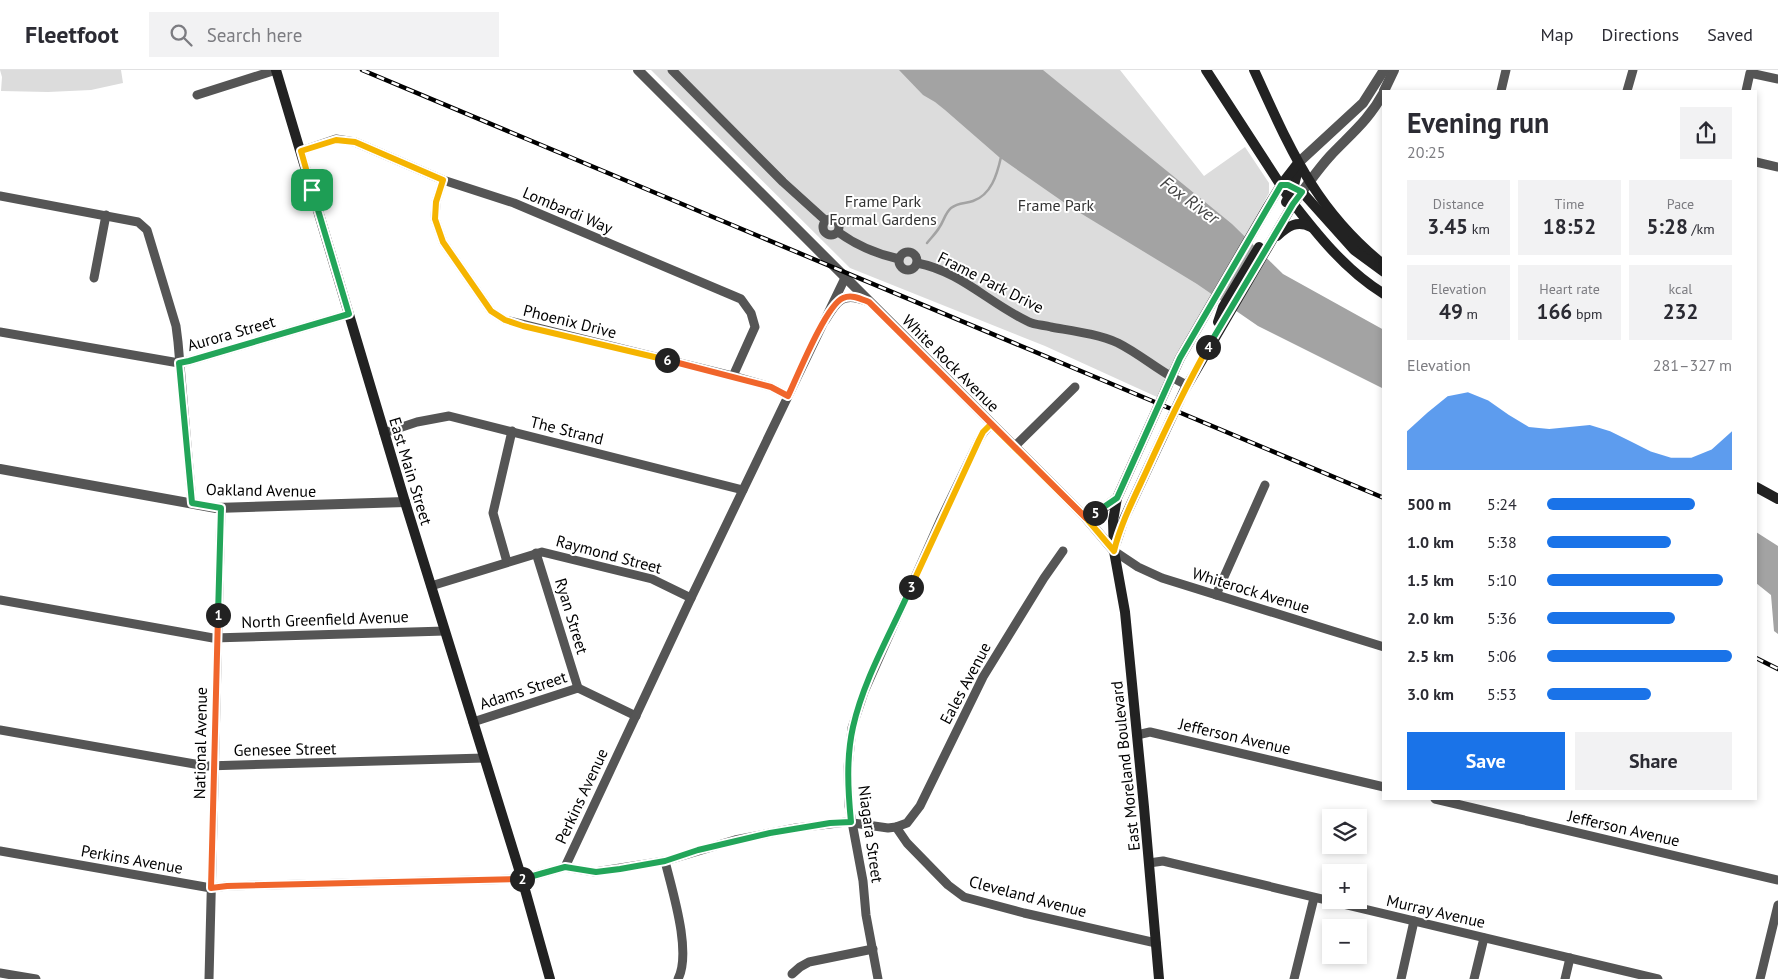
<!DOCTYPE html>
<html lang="en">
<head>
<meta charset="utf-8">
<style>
	body { margin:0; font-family:"PT Sans",sans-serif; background:#f2f2f3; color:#2b2b33; height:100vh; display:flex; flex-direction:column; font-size:19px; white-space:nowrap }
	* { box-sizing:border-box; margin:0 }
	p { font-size:16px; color:#7c7c81 }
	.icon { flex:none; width:28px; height:28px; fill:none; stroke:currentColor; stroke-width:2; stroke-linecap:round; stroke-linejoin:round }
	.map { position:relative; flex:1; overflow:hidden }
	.sheet { position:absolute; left:1382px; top:20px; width:375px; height:710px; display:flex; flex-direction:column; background:#fff; border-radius:0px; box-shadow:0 2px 8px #0003 }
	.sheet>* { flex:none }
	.controls { position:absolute; left:1322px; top:739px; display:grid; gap:10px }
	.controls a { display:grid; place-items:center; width:45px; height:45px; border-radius:0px; background:#fff; box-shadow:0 2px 8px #0003; font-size:25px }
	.pin { position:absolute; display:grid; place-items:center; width:42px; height:42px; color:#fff; margin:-21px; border-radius:10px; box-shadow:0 2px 8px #0006 }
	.km { position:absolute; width:25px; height:25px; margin:-12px; border-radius:50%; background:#222; color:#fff; font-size:14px; line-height:25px; text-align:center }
	.round { display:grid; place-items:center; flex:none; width:52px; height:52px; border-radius:0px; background:#f2f2f3 }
	.summary { display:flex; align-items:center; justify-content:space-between; height:85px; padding:0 25px }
	h1 { font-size:28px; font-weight:700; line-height:38px }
	.figures { display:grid; grid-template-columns:repeat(3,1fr); gap:8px; height:85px; padding:5px 25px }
	.figures div { display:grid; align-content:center; border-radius:0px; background:#f2f2f3; text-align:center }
	.figures b { font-size:21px; font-weight:700 }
	.figures small { font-size:14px; font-weight:400 }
	.figures p { font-size:14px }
	.chart { height:140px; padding:10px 25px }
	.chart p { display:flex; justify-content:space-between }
	.chart svg { width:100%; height:90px; margin-top:5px; fill:#1a73e8; opacity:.7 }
	.primary-button { display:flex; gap:10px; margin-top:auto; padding:10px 25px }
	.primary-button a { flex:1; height:58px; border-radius:0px; background:#1a73e8; color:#fff; font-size:20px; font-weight:700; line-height:58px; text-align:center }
	.primary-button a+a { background:#f2f2f3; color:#2b2b33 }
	ul { padding:0 25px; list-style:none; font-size:16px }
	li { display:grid; grid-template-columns:80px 60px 1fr; align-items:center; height:38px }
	li i { height:12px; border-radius:6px; background:#1a73e8 }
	header { display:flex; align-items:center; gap:30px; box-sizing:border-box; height:70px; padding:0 25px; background:#fff; border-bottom:1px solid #e1e1e2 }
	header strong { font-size:24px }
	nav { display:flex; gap:28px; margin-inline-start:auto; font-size:18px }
	.search { width:350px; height:45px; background:#f2f2f3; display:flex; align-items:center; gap:12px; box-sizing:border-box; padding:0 18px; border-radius:0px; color:#7c7c81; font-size:19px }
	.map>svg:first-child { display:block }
	.green { fill:#dcdcdc }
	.water { fill:#a3a3a3 }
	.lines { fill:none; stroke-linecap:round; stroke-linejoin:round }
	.stream { stroke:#a3a3a3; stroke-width:2.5 }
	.minor { stroke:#555; stroke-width:9 }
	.tertiary { stroke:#555; stroke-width:10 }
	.secondary { stroke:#222; stroke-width:10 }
	.rail-casing { stroke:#000; stroke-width:4.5 }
	.rail { stroke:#fff; stroke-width:2.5; stroke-dasharray:8; stroke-linecap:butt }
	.split-1-casing { stroke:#fff; stroke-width:10 }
	.split-2-casing { stroke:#fff; stroke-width:10 }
	.split-3-casing { stroke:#fff; stroke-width:10 }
	.split-4-casing { stroke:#fff; stroke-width:10 }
	.split-5-casing { stroke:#fff; stroke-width:10 }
	.split-6-casing { stroke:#fff; stroke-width:10 }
	.split-7-casing { stroke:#fff; stroke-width:10 }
	.split-1 { stroke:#22a559; stroke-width:6 }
	.split-2 { stroke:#f0652b; stroke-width:6 }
	.split-3 { stroke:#22a559; stroke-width:6 }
	.split-4 { stroke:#f5b400; stroke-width:6 }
	.split-5 { stroke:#22a559; stroke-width:6 }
	.split-6 { stroke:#f0652b; stroke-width:6 }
	.split-7 { stroke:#f5b400; stroke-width:6 }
	.labels { text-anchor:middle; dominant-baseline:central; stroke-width:4; stroke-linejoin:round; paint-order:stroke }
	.park-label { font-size:16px; fill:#333; stroke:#fff }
	.street-label { font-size:16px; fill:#000; stroke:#fff }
	.water-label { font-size:18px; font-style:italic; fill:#444; stroke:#fff }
</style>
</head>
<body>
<header>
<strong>Fleetfoot</strong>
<div class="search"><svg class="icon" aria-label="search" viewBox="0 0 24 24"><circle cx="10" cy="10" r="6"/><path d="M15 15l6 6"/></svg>Search here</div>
<nav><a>Map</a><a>Directions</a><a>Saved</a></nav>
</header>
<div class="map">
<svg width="1778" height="909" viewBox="0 0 1778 909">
	<rect width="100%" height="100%" fill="#fff"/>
	<g class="green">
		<path d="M0 0H121L123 13 91 20 48 22 1 21 2 7Z"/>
		<path d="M651 0H1120L1204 106 1245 77 1269 113V123L1157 327 1045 276 850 198Z"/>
	</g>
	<g class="water">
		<path d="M899 0H1043L1232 154 1283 204 1384 260V319L1258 256 1197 214 1072 138 999 87 945 40 935 32 923 25Z"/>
		<path d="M1756 462 1778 476V564L1774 561 1771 525 1756 513Z"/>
	</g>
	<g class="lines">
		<path class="stream" d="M927 173C931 168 936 163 939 158 944 151 945 143 951 138 959 132 965 134 973 131 991 125 997 105 1001 87"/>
		<g class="minor">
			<path d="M672 0 783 112 825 150"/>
			<path d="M1501 21 1506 0"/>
			<path d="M1627 21 1633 0"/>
			<path d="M1746 21 1750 3 1778 9"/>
			<path d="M197 25 276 0"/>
			<path d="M301 81 336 69 355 72 443 110 514 133 741 229 751 243 755 257 733 306"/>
			<path d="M1756 92 1778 97"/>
			<path d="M443 110 436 132 435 149 443 172 491 241 505 250 733 306 771 317 788 326"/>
			<path d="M0 126 138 152 147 160 176 256 178 272 192 433"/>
			<circle cx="831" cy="157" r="8"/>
			<path d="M838 162C857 176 877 184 899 189"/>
			<circle cx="908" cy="191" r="9"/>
			<path d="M917 193C960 201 990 234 1029 252 1035 255 1044 255 1051 257 1073 261 1098 264 1118 273 1142 285 1162 304 1187 315"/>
			<path d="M94 208 106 145"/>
			<path d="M0 262 179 293 189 291 349 244"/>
			<path d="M384 363 417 352 449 346 743 420"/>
			<path d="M1014 377 1075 317"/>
			<path d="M1114 481 1138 497 1162 508 1384 577"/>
			<path d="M536 483 578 618"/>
			<path d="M507 492 493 443 512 361"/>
			<path d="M431 516 542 482 652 509 691 528"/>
			<path d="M1216 525 1265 415"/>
			<path d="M0 530 213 568 445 561"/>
			<path d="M473 652 578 618 636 646"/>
			<path d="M0 660 206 696 484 688"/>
			<path d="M1137 665 1150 662 1384 717"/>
			<path d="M1435 729 1778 810"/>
			<path d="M896 757 907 773 948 815 964 827 1024 843 1156 873"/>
			<path d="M0 781 211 818 227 816 522 809 565 797 595 802 665 791 735 770 796 758 846 752 888 758 896 757 907 753 920 736 983 607 1044 508 1063 481"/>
			<path d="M665 791C672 820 692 882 678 909"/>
			<path d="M1149 793 1163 791 1658 909"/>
			<path d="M565 797 691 528 845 208"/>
			<path d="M0 903 36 909"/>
			<path d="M792 904 800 897 809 892 873 879"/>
			<path d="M209 909 221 438"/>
			<path d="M878 909 866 845 863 811 849 736 848 697 852 658 864 622 940 451 979 370 983 363 991 354"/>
			<path d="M1294 909 1314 828"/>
			<path d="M1401 909 1414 851"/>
			<path d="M1474 909 1484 868"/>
			<path d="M1565 909 1570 888"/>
			<path d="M1760 909 1778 835"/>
		</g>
		<g class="tertiary">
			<path d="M638 0 1086 448 1114 481"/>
			<path d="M1384 21 1394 0"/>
			<path d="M1298 93 1363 33 1384 0"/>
			<path d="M1293 134C1306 117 1317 100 1331 85 1352 63 1369 50 1384 22"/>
			<path d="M825 250C837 230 843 221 867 231"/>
			<path d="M0 399 216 438 405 432"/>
		</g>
		<g class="secondary">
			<path d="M276 0 405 432 522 809 550 909"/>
			<path d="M1206 0 1289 128C1316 163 1345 200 1384 224"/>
			<path d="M1254 0C1290 78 1314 139 1384 195"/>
			<path d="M1290 116 1302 122 1354 180 1384 202"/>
			<path d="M1286 132C1294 120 1297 108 1298 94"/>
			<path d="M1277 166C1288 156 1297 150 1311 157"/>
			<path d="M1218 252 1223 237 1259 177"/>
			<path d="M1756 417 1778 429"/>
			<path d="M1086 448 1102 439 1117 428"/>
			<path d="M1116 473 1124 449 1184 321 1293 134"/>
			<path d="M1159 909 1144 737 1125 542 1114 481 1113 451 1117 428 1180 288 1267 138 1281 115 1298 93"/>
		</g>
		<g class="rail-casing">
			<g id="rail">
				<path d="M362 0 1384 428"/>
				<path d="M1756 588 1778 599"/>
			</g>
		</g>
		<use href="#rail" class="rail"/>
	</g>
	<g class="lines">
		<g class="split-1-casing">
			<path id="split-1" d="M218 545 221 438 192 433 179 293 189 291 349 244 312 120"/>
		</g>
		<g class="split-2-casing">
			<path id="split-2" d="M218 545 211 818 227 816 522 809"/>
		</g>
		<g class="split-3-casing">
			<path id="split-3" d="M522 809 565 797 596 802 620 799 665 791 698 780 770 763 830 753 851 752C848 721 846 688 853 657 864 608 891 563 911 517"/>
		</g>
		<g class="split-4-casing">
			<path id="split-4" d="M911 517 979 370 983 362 991 354 1086 448 1114 481C1121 453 1134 428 1146 402 1165 360 1185 318 1208 277"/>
		</g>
		<g class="split-5-casing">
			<path id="split-5" d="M1095 443 1117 428 1180 288 1281 115H1288L1302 122 1293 134 1208 277"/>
		</g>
		<g class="split-6-casing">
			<path id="split-6" d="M667 290 771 317 788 326C797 307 826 235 843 228 852 224 861 229 869 232L1086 448 1095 443"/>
		</g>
		<g class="split-7-casing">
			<path id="split-7" d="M312 120 301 81 336 70 355 72 443 110 436 132 435 149 443 172 491 241 505 250 523 256 667 290"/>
		</g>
		<use href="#split-1" class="split-1"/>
		<use href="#split-2" class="split-2"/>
		<use href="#split-3" class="split-3"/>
		<use href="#split-4" class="split-4"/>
		<use href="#split-5" class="split-5"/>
		<use href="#split-6" class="split-6"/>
		<use href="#split-7" class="split-7"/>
	</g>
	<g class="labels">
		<g class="park-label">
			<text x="883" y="131">Frame Park<tspan x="883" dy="18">Formal Gardens</tspan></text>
			<text x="1056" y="135">Frame Park</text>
		</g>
		<g class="street-label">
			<text transform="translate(568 140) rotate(23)">Lombardi Way</text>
			<text transform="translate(991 212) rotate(27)">Frame Park Drive</text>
			<text transform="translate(570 251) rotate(14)">Phoenix Drive</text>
			<text transform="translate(231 263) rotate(-16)">Aurora Street</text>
			<text transform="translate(951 293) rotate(45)">White Rock Avenue</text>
			<text transform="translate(567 360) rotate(14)">The Strand</text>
			<text transform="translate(411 401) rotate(73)">East Main Street</text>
			<text transform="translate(261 420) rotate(1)">Oakland Avenue</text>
			<text transform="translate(609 484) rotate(15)">Raymond Street</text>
			<text transform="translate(1251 520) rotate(17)">Whiterock Avenue</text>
			<text transform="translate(572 546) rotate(73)">Ryan Street</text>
			<text transform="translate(325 549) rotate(-2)">North Greenfield Avenue</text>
			<text transform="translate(965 613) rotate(-62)">Eales Avenue</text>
			<text transform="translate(523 620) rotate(-18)">Adams Street</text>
			<text transform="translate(1235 666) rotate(13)">Jefferson Avenue</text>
			<text transform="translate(200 673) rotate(-89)">National Avenue</text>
			<text transform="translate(285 679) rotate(-1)">Genesee Street</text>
			<text transform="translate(1125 696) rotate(-96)">East Moreland Boulevard</text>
			<text transform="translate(581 726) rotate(-65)">Perkins Avenue</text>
			<text transform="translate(1624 758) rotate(13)">Jefferson Avenue</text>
			<text transform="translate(871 764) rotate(82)">Niagara Street</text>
			<text transform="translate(132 789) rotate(10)">Perkins Avenue</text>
			<text transform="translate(1028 826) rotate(15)">Cleveland Avenue</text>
			<text transform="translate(1436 841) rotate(13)">Murray Avenue</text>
		</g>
		<g class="water-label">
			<text transform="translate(1190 130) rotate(36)">Fox River</text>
		</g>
	</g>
</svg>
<div class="controls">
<a><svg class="icon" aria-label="layers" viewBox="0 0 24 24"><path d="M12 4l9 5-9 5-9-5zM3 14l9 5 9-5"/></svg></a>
<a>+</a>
<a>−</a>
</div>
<div class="pin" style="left:312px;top:120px;background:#1e9e55"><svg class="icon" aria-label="arrive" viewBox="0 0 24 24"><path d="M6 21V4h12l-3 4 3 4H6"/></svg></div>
<b class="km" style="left:218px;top:545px">1</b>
<b class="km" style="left:522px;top:809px">2</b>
<b class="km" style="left:911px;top:517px">3</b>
<b class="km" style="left:1208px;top:277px">4</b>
<b class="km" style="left:1095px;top:443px">5</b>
<b class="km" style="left:667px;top:290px">6</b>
<section class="sheet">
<div class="summary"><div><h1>Evening run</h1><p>20:25</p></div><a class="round"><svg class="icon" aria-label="share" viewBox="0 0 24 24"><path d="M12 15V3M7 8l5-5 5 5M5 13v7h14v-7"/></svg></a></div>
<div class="figures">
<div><p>Distance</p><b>3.45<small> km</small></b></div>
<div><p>Time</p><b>18:52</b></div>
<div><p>Pace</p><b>5:28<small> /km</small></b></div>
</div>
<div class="figures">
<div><p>Elevation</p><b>49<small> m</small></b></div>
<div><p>Heart rate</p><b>166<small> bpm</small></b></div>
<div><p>kcal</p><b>232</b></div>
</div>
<div class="chart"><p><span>Elevation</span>281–327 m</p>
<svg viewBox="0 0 160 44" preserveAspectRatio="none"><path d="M0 44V25L10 16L20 8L30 6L40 10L50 17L60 23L70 24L80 23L90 22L100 25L110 30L120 35L130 38L140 38L150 34L160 25V44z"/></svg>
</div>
<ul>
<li><b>500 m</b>5:24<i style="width:80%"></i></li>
<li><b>1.0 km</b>5:38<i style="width:67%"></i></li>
<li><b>1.5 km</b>5:10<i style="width:95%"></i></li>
<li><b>2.0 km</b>5:36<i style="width:69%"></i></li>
<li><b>2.5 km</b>5:06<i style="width:100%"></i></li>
<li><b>3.0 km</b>5:53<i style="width:56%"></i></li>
</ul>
<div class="primary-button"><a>Save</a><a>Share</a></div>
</section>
</div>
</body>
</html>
